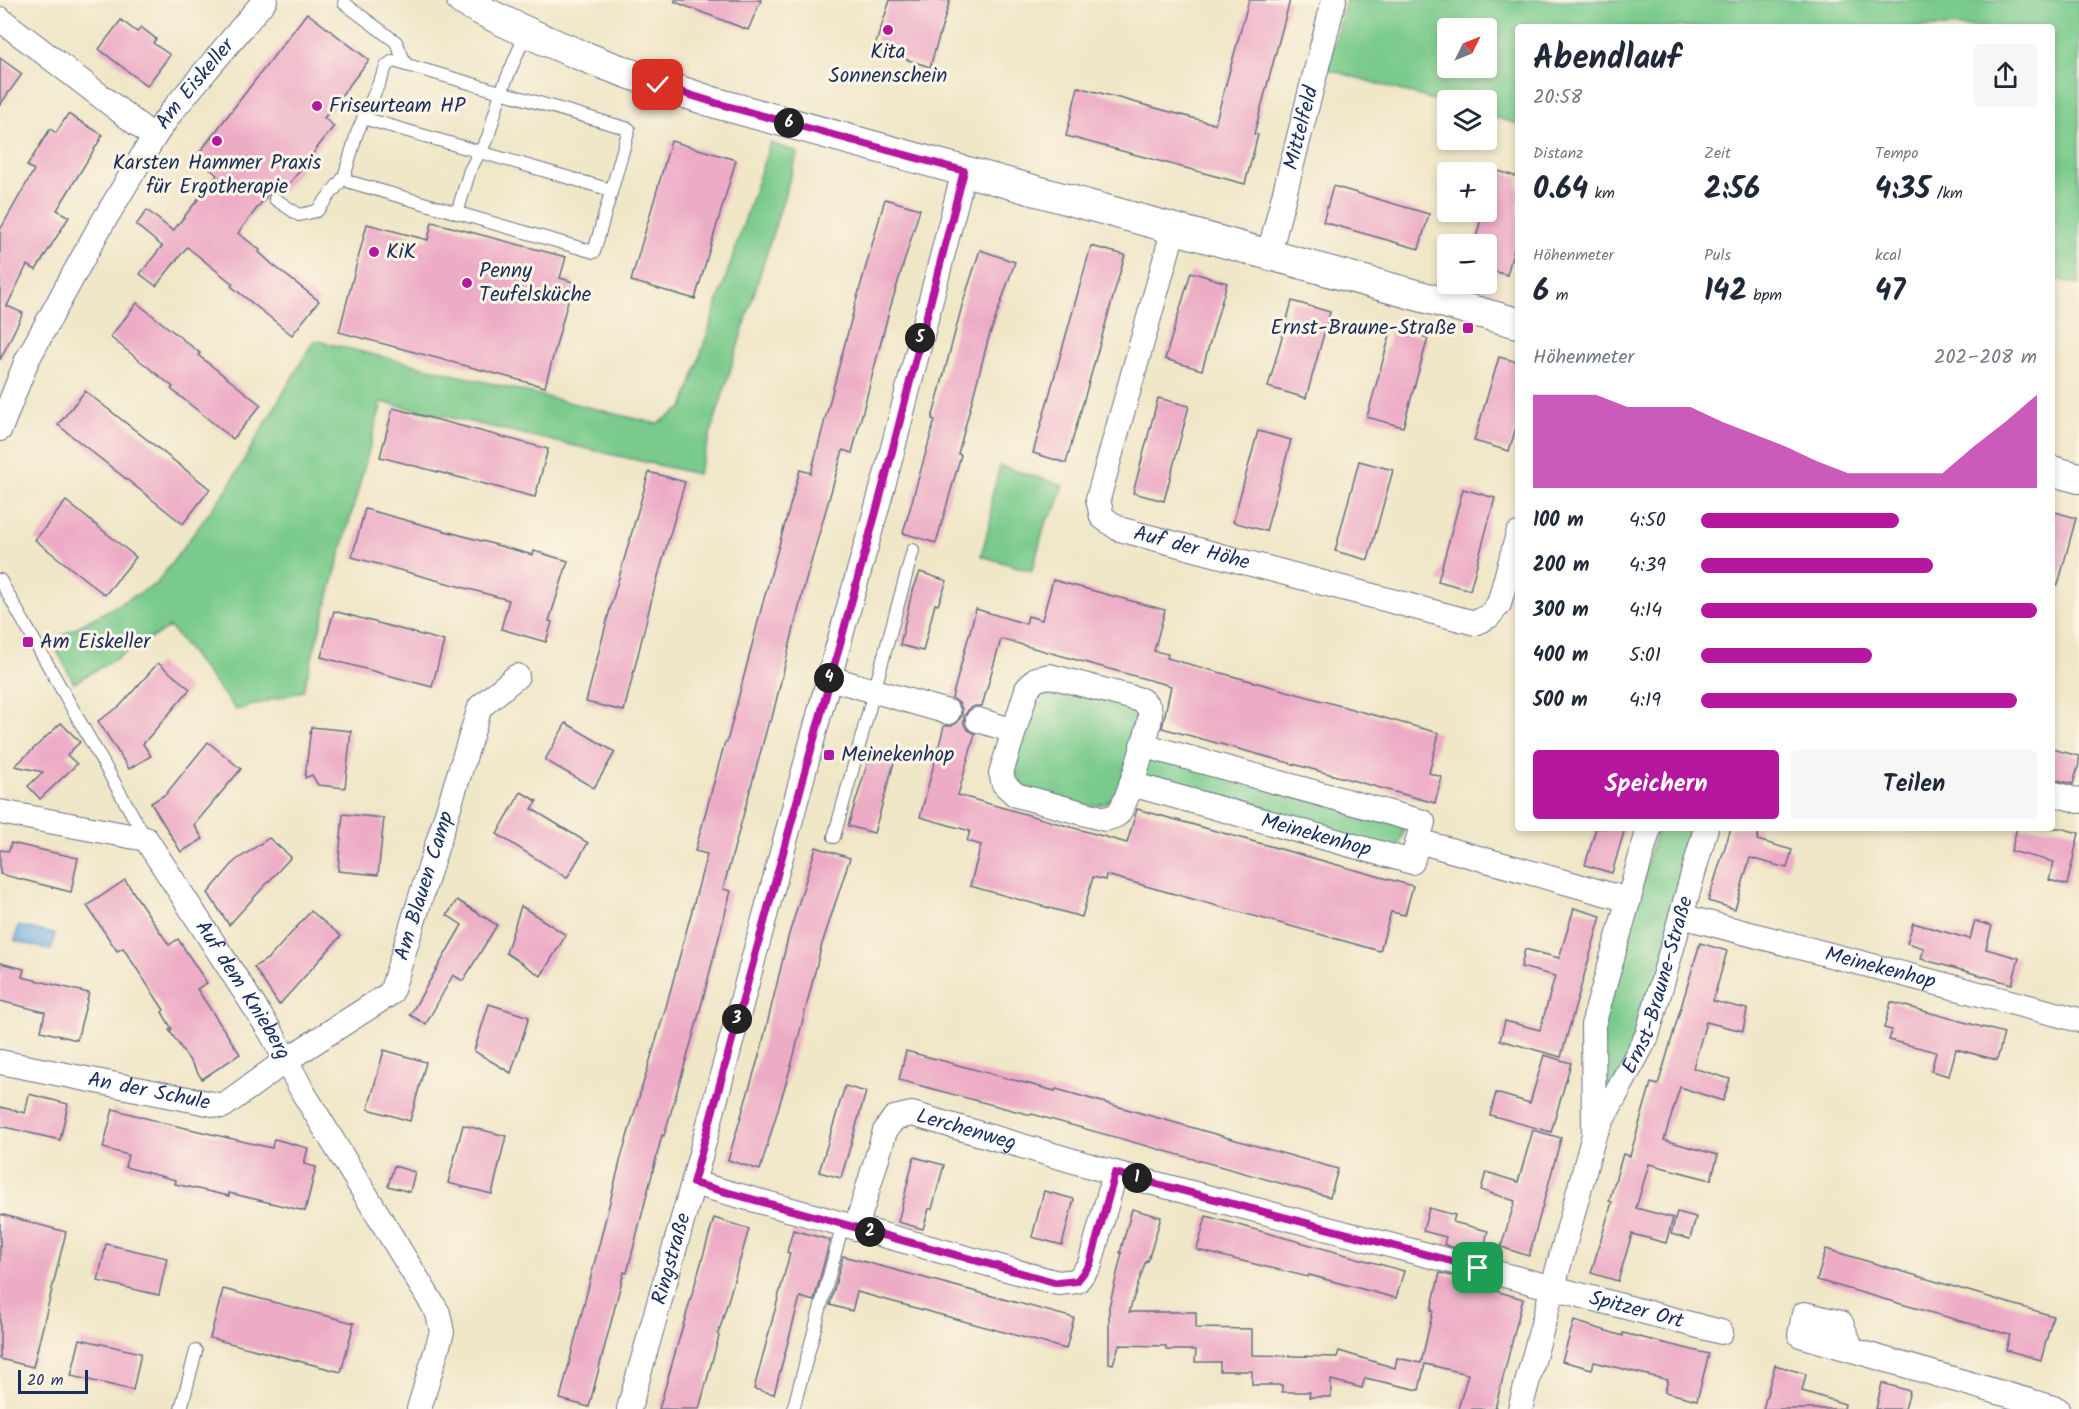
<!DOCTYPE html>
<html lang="de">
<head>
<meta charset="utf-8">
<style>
	body { margin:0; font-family:Kalam,sans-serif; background:#f6f6f7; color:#1f2937; height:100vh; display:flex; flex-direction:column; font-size:22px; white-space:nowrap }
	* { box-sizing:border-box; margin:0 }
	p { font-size:20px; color:#747a83 }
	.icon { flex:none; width:33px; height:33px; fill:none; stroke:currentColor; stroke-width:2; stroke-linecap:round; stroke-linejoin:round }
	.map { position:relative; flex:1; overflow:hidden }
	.drawer { position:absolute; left:1515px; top:24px; width:540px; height:807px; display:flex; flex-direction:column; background:#fff; border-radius:6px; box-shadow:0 3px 9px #0003 }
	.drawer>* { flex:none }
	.needle { width:39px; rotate:47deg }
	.controls { position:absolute; left:1437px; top:18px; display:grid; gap:12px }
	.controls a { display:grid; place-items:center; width:60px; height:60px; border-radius:6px; background:#fff; box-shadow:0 3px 9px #0003; font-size:30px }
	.scale { position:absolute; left:18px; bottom:15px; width:70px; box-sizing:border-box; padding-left:6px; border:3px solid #1b2f5e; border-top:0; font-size:16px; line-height:21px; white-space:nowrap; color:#1b2f5e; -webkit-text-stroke:4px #fcf5e5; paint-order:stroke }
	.pin { position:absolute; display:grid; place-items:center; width:51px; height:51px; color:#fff; margin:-26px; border-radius:12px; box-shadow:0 3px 9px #0006 }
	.km { position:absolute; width:30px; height:30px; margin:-15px; border-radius:50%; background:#222; color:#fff; font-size:16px; line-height:30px; text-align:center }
	.round { display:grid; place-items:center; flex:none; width:63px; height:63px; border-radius:6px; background:#f6f6f7 }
	.summary { display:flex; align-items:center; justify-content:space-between; height:102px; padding:0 18px }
	h1 { font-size:33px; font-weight:700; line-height:45px }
	.stats { display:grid; grid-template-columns:repeat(3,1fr); gap:9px; height:102px; padding:6px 18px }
	.stats div { display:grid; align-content:center }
	.stats b { font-size:30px; font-weight:700 }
	.stats small { font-size:16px; font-weight:400 }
	.stats p { font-size:16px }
	.chart { height:168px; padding:12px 18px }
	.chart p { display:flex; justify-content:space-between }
	.chart svg { width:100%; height:108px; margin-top:6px; fill:#b5179e; opacity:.7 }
	.primary-button { display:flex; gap:12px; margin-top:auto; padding:12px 18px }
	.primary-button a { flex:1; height:69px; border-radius:6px; background:#b5179e; color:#fff; font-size:24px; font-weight:700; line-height:69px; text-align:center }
	.primary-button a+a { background:#f6f6f7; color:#1f2937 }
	ul { padding:0 18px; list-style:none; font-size:20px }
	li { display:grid; grid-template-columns:96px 72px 1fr; align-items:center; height:45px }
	li i { height:15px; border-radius:8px; background:#b5179e }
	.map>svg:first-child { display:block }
	.green { fill:#79ca8c; stroke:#4a7c75; stroke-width:1.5; fill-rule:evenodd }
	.water { fill:#6eb0e3; stroke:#4470a0; stroke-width:1.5 }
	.building { fill:#edacc6 }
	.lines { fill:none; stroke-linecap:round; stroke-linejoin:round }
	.service-casing { stroke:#666f83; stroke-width:14 }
	.minor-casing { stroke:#666f83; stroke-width:26 }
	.tertiary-casing { stroke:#666f83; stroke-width:32 }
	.service { stroke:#fff; stroke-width:12 }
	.minor { stroke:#fff; stroke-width:24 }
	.tertiary { stroke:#fff; stroke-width:30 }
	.route-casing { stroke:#fff; stroke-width:12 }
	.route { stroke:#b5179e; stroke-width:8 }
	.poi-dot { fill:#b5179e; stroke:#fcf5e5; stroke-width:2 }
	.labels { text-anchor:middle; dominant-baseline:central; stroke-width:6; stroke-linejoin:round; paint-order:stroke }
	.poi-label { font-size:21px; fill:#1b2f5e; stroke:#fcf5e5; text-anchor:start }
	.street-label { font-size:21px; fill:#1b2f5e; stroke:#fcf5e5 }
</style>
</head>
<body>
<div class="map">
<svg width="2079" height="1409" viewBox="0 0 2079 1409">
	<rect width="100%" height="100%" fill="#fcf5e5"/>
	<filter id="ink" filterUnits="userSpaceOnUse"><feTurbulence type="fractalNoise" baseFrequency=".0167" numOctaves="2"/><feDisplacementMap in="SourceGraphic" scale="12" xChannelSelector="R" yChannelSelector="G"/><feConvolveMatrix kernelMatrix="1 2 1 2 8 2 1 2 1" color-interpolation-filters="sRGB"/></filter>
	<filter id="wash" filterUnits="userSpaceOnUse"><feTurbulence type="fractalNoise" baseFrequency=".008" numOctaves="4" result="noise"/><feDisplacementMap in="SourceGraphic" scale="24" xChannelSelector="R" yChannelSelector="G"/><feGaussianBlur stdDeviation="1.35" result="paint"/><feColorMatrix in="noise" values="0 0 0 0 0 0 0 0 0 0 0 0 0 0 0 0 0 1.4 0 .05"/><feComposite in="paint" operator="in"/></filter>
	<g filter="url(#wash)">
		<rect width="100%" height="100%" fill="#f0e6c8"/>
		<g class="green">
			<path d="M1346 0H2079V285L2052 277V27H1518V124L1487 115 1486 100H1448L1447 104 1327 69ZM1448 28H1486V68H1448Z"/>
			<path d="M770 143 798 152 698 474 382 402 303 691 236 710 170 627 74 683 52 641 156 584 227 489 314 340 657 424 683 408Z"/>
			<path d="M1000 466 1063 485 1057 507 1046 521 1032 571 981 556 991 519V500Z"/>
			<path d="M1057 683 1134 709 1139 721 1119 790 1106 803 1089 807 1032 792 1019 782 1013 768 1035 698 1043 687Z"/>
			<path d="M1147 751 1406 824 1398 851 1140 780Z"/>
			<path d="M1657 828H1698L1642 1032 1601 1111V1027Z"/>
		</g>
		<path class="water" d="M18 926 55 934 51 950 15 941Z"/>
		<g id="blocks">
			<g class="building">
				<path d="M675 0H761L748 30 675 2Z"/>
				<path d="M890 0H950L930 67 874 49Z"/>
				<path d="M1249 0H1290L1254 134 1258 135 1245 184 1066 136 1078 87 1215 124Z"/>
				<path d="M307 13 369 60 324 118 334 126 283 192 275 185 238 233 260 250 259 252 273 265 319 301 292 335 231 286 233 284 187 247 156 286 140 274 162 246 136 225 147 210 173 231 217 175 196 157Z"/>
				<path d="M121 20 137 32 141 27 156 39 153 43 170 55 147 86 99 49Z"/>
				<path d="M0 58 22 74 0 105Z"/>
				<path d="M68 114 103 135 57 210 69 217 36 270 27 265 7 306 23 313 0 360V230L34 170 27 166 50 129 56 133Z"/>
				<path d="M671 141 736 160 695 299 631 281Z"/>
				<path d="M1495 170 1518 177V234L1507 275 1486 269V244H1474L1483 212H1486V200Z"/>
				<path d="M1333 186 1429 214 1419 249 1323 222Z"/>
				<path d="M885 199 920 209 888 315 852 453 843 450 804 587 771 722 769 721 723 889 731 891 695 1029 664 1136 662 1135 627 1273 624 1272 589 1407 560 1399 622 1154 666 1007 707 854 695 851 725 742H727L762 606 800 470 811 473 855 305Z"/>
				<path d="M432 222 566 257 560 278 573 282 545 387 339 332 367 224 428 240Z"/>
				<path d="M1091 246 1125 255 1066 463 1033 453Z"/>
				<path d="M980 250 1015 262 988 340 958 454 961 455 936 543 903 533 935 420 932 419 963 302Z"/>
				<path d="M1191 272 1227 283 1202 370 1165 359Z"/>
				<path d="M1292 301 1330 312 1306 398 1268 387Z"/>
				<path d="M137 303 200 353 198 355 261 405 233 439 171 389 173 387 110 337Z"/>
				<path d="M1392 328 1428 338 1403 427 1367 417Z"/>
				<path d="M1499 357 1518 362V421L1509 451 1474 441Z"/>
				<path d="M85 391 210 489 183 524 58 425Z"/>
				<path d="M1158 398 1189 406 1164 501 1133 493Z"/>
				<path d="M393 408 548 449 535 497 380 457Z"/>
				<path d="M1258 431 1291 440 1266 531 1233 522Z"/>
				<path d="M1359 461 1393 470 1368 560 1335 551Z"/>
				<path d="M649 472 685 482 653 594 624 711 586 702 610 609Z"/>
				<path d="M1463 489 1495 498 1470 590 1438 581Z"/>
				<path d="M66 501 136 557 105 595 35 540Z"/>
				<path d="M365 509 533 555 534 551 568 561 549 621 552 622 546 642 501 629 509 600 352 557Z"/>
				<path d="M2052 511 2076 518 2058 585 2052 584Z"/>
				<path d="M920 572 947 581 938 605 935 604 923 651 900 645 911 596Z"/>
				<path d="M1053 580 1165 610 1154 651 1168 654 1167 658 1439 733 1429 773 1442 777 1435 803 1162 728 1171 686 1001 639 982 706H975L969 709 964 716V724L967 729 975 734 958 795 1127 843 1137 809 1413 886 1405 915 1391 912 1380 951 1106 875 1105 880 1093 877 1082 917 970 886 981 845 967 841 970 831 920 817 944 726H951L957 723 962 715V709L959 703 952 698 976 609 1026 624 1028 616 1042 620Z"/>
				<path d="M334 611 444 641 432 687 321 657Z"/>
				<path d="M158 663 190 689 143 744 151 756 129 769 98 721 120 706Z"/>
				<path d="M61 723 80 742 67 755 77 764 40 799 28 786 43 772 15 766Z"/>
				<path d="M566 723 615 752 594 788 545 760Z"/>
				<path d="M311 727 351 731 345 788 318 785 312 775 305 778Z"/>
				<path d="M208 742 241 769 194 825 203 839 181 852 151 803 166 794Z"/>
				<path d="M2052 749 2079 756V764L2073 784 2052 779Z"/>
				<path d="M871 752 895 759 874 833 848 826Z"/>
				<path d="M521 792 537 801 532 809 588 843 567 878 497 834Z"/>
				<path d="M343 814 384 818 378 875 338 871Z"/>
				<path d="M1596 828H1625L1612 873 1585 865Z"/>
				<path d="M1731 828H1760L1757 840 1792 850 1787 868 1750 858 1735 909 1708 901Z"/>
				<path d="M2017 828H2060L2079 833 2067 885 2049 880 2054 862 2011 851Z"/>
				<path d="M269 838 291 857 229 925 208 893 235 861Z"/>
				<path d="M11 843 78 858 71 892 0 874V850L9 851Z"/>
				<path d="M816 847 850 858 822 944 793 1059 760 1170 728 1160 761 1049 789 934Z"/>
				<path d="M125 880 169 945 178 939 207 983 197 989 240 1054 202 1079 169 1030 172 1029 162 1012 164 1010 123 948 117 951 87 906Z"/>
				<path d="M457 900 497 925 463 981 453 975 426 1024 410 1015 462 925 447 915Z"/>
				<path d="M521 906 566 935 541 976 506 953Z"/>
				<path d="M1574 908 1601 916 1561 1057 1500 1040 1505 1021 1540 1030 1555 976 1521 967 1525 949 1559 958Z"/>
				<path d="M311 911 341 936 279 1005 254 967 269 958Z"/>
				<path d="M1975 921 1992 926 1986 949 2019 958 2012 984 1921 959 1924 948 1907 943 1913 923 1970 939Z"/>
				<path d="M1700 943 1727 951 1713 1001 1747 1009 1743 1031 1706 1022 1693 1068 1730 1079 1723 1101 1680 1087 1664 1140 1718 1155 1711 1180 1649 1164 1636 1208 1673 1218 1666 1243 1632 1234 1618 1281 1591 1273 1612 1202 1609 1201 1623 1154 1630 1156 1651 1083 1658 1085Z"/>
				<path d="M0 963 24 969 22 977 89 993 77 1040 41 1031 45 1012 0 1001Z"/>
				<path d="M1891 1002 2004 1033 1997 1060 1956 1049 1949 1076 1931 1071 1936 1052 1889 1040 1892 1030 1884 1028Z"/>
				<path d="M489 1004 529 1017 511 1073 474 1051Z"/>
				<path d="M384 1050 426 1062 410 1121 368 1109Z"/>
				<path d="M906 1051 1055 1091 1056 1089 1338 1169 1330 1197 1032 1114 1031 1115 899 1080Z"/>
				<path d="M1544 1055 1571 1063 1551 1132 1490 1115 1496 1093 1530 1103Z"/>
				<path d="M845 1086 866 1092 841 1178 819 1172Z"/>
				<path d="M29 1094 68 1104 60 1140 0 1126V1107L25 1113Z"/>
				<path d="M113 1109 164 1123 272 1148 274 1139 308 1148 304 1164 316 1167 305 1211 229 1193V1196L175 1184 176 1180 125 1167 128 1155 103 1148Z"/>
				<path d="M463 1125 506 1136 492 1194 448 1183Z"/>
				<path d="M1533 1130 1561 1138 1529 1256 1501 1247 1515 1201 1481 1190 1486 1172 1518 1182Z"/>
				<path d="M914 1157 944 1165 932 1209H929L923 1229 898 1222Z"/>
				<path d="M394 1166 415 1172 410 1192 388 1186Z"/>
				<path d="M1044 1191 1074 1199 1062 1245 1032 1237Z"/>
				<path d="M1429 1208 1455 1215 1453 1222 1488 1231 1482 1255 1448 1246 1444 1244 1446 1237 1423 1231Z"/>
				<path d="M1132 1209 1161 1217 1148 1261 1146 1260 1129 1312H1196V1328L1252 1329V1355L1337 1357 1339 1351 1395 1368 1397 1358 1421 1363 1433 1311 1431 1310 1440 1273 1475 1282V1285L1523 1299 1495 1409H1458L1468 1374 1425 1364 1419 1390 1365 1378 1362 1388 1331 1380V1397H1309L1310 1392H1282V1385H1252V1371H1220V1362H1195L1196 1350H1166V1346L1119 1345 1113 1364 1109 1363V1307L1122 1253H1120Z"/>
				<path d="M1677 1212 1696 1217 1690 1239 1671 1234Z"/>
				<path d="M0 1214 66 1232 33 1367 0 1359Z"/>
				<path d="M1206 1216 1404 1271 1396 1298 1309 1275 1308 1277 1197 1250Z"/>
				<path d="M714 1218 749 1229 718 1335 719 1336 699 1409H659Z"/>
				<path d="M793 1230 830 1240 814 1301 800 1297 774 1394 754 1389 790 1253 787 1252Z"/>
				<path d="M106 1244 167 1258 159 1295 98 1281Z"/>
				<path d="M1826 1249 2053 1316 2041 1360 2006 1350 2010 1335 1817 1280Z"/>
				<path d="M843 1256 1074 1318 1066 1349 857 1292 852 1311 830 1305Z"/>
				<path d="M223 1289 354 1323 341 1372 210 1338Z"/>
				<path d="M1574 1321 1623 1336V1333L1709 1354 1697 1400 1665 1392 1668 1380 1594 1362 1592 1369 1562 1361Z"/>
				<path d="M80 1339 141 1353 133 1390 71 1376Z"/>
				<path d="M1775 1365 1806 1374 1802 1391 1845 1404 1844 1409H1763Z"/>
				<path d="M1882 1383 1910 1391 1905 1409H1876Z"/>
			</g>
		</g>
	</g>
	<g filter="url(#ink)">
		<use href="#blocks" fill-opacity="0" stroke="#666f83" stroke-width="1.5"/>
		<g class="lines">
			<g class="service-casing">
				<g id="service">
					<path d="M344 3 396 42 406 65"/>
					<path d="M393 61 629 129 594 252 350 182 344 177 357 133 387 65Z"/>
					<path d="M363 118 611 190"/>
					<path d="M275 199 299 215 317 211 344 177"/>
					<path d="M457 213 470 170 488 137 501 92 526 33"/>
					<path d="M0 580 145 837"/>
					<path d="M834 837 913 550"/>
					<path d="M794 1406 843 1224"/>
					<path d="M181 1409 196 1351"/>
				</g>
			</g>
			<g class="minor-casing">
				<g id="minor">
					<path d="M0 19 154 137"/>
					<path id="s1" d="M1174 228 1098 499 1102 517 1119 529 1475 623 1489 616 1499 604 1518 534"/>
					<path id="s2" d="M1269 254 1334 0"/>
					<path id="s3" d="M0 429 27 360 97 232 154 137 172 111 265 0"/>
					<path d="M1050 676 1141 700C1146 704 1151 708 1150 715 1150 727 1126 808 1118 814 1115 816 1109 818 1105 819L1016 795 1004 784 1001 773 1027 689 1036 679Z"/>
					<path d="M829 678 948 712"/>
					<path d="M978 720 1014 731"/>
					<path id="s4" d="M1131 784 1412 862 1423 822 1142 745"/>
					<path d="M2052 793 2079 801"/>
					<path id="s5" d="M0 812 146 839 272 1034 304 1094 438 1313 442 1332 419 1409"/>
					<path d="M1418 841 1629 900"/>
					<path id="s6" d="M1681 916 2079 1020"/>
					<path id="s7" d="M0 1062 223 1106 285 1061 391 993 480 707 517 676"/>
					<path d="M1594 1133 1593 1025 1649 828"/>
					<path d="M693 1183 1058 1283 1077 1281 1090 1264 1115 1173"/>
					<path id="s8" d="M856 1228 885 1131 894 1118 912 1114 1115 1173 1721 1332"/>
					<path d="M1852 1349 1841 1323 1804 1314 1800 1335 2057 1409"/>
					<path id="s9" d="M629 1409 693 1183 829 678 886 475 964 171"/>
					<path id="s10" d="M1520 1409 1594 1135 1647 1036 1706 828"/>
				</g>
			</g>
			<g class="tertiary-casing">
				<g id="tertiary">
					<path d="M462 0C543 44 629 75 716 103L1518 323"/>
					<path d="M2052 471 2079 478"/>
				</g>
			</g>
			<use href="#service" class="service"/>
			<use href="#minor" class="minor"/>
			<use href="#tertiary" class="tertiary"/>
		</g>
	</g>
	<g class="lines" filter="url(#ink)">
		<g class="route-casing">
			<path id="route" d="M658 85 716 103 964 171 886 475 693 1183 1058 1283 1077 1281 1090 1264 1115 1173 1478 1268"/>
		</g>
		<use href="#route" class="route"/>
	</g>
	<g class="poi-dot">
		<circle cx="888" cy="30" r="6"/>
		<circle cx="317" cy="106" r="6"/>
		<circle cx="217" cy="141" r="6"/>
		<circle cx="374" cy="252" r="6"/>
		<circle cx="467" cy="283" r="6"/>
		<rect x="1462" y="322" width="12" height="12" rx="3"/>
		<rect x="22" y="636" width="12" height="12" rx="3"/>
		<rect x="823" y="749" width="12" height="12" rx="3"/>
	</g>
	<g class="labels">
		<g class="poi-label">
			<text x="888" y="52" text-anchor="middle">Kita<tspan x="888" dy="24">Sonnenschein</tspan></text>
			<text x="329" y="106">Friseurteam HP</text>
			<text x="217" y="163" text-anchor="middle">Karsten Hammer Praxis<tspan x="217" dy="24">für Ergotherapie</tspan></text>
			<text x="386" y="252">KiK</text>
			<text x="479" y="271">Penny<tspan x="479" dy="24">Teufelsküche</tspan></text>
			<text x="1456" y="328" text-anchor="end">Ernst-Braune-Straße</text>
			<text x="40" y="642">Am Eiskeller</text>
			<text x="841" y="755">Meinekenhop</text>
		</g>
		<g class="street-label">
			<text stroke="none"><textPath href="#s3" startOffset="398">Am Eiskeller</textPath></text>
			<text stroke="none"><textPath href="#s2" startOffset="130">Mittelfeld</textPath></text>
			<text stroke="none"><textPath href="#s1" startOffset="396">Auf der Höhe</textPath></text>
			<text stroke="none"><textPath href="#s4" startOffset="192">Meinekenhop</textPath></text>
			<text stroke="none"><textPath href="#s7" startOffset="542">Am Blauen Camp</textPath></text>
			<text stroke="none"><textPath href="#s6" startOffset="206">Meinekenhop</textPath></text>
			<text stroke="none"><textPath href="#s10" startOffset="448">Ernst-Braune-Straße</textPath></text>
			<text stroke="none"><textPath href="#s5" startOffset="328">Auf dem Knieberg</textPath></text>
			<text stroke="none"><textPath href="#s7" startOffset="152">An der Schule</textPath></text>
			<text stroke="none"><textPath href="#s8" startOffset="192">Lerchenweg</textPath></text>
			<text stroke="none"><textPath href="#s9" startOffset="156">Ringstraße</textPath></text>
			<text stroke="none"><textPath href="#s8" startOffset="886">Spitzer Ort</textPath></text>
		</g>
	</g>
</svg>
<div class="controls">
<a><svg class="needle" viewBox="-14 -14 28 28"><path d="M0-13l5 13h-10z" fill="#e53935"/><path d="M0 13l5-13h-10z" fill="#747a83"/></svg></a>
<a><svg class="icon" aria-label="layers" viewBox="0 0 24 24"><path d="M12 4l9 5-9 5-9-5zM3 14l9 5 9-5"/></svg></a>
<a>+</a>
<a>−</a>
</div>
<div class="scale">20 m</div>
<div class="pin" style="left:1478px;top:1268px;background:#1e9e55"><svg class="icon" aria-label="arrive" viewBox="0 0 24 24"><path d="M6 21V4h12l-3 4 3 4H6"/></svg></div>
<div class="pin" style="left:658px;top:85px;background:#d93025"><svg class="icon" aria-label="check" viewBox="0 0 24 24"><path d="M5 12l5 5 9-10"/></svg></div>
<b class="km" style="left:1137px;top:1178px">1</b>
<b class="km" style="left:870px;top:1232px">2</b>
<b class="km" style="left:737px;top:1019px">3</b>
<b class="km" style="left:829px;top:678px">4</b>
<b class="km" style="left:920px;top:338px">5</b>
<b class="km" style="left:789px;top:123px">6</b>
<section class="drawer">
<div class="summary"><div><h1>Abendlauf</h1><p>20:58</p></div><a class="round"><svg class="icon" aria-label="share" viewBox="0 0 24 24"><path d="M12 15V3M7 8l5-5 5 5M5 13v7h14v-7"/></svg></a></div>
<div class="stats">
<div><p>Distanz</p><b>0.64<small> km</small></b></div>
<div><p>Zeit</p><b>2:56</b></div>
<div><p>Tempo</p><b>4:35<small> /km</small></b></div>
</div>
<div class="stats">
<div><p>Höhenmeter</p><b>6<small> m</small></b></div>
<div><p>Puls</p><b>142<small> bpm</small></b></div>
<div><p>kcal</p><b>47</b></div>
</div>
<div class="chart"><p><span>Höhenmeter</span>202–208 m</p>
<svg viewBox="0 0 160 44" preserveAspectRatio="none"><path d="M0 44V6L10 6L20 6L30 11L40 11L50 11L60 17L70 22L80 27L90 33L100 38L110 38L120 38L130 38L140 27L150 17L160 6V44z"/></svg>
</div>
<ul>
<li><b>100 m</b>4:50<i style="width:59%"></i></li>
<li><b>200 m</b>4:39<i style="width:69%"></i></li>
<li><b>300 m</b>4:14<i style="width:100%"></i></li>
<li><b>400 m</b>5:01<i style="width:51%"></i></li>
<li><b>500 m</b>4:19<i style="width:94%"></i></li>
</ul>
<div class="primary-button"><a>Speichern</a><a>Teilen</a></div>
</section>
</div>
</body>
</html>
